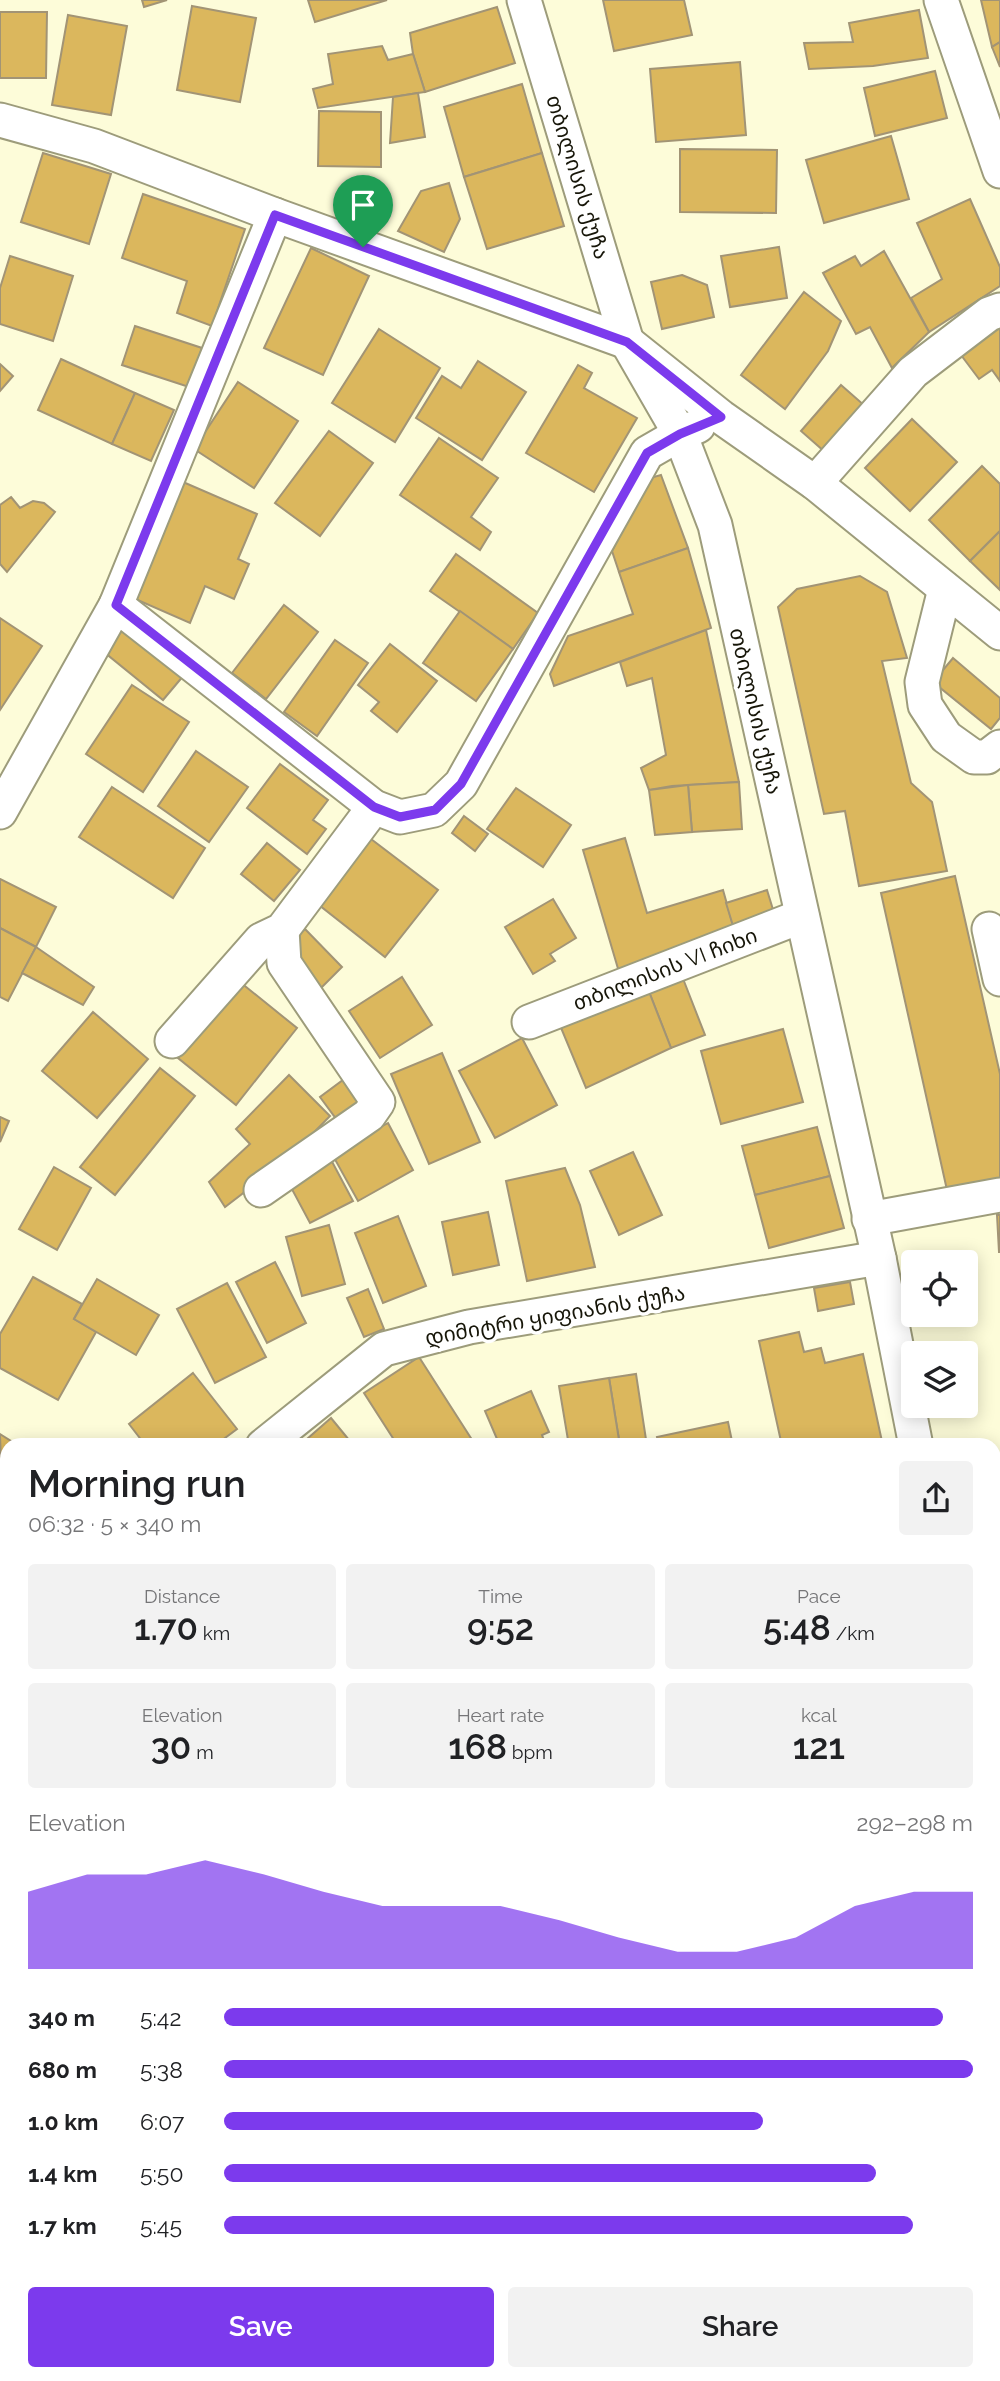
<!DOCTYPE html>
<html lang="en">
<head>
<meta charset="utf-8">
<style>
	body { margin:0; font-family:Raleway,"Noto Sans Georgian",sans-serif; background:#f2f2f2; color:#202124; height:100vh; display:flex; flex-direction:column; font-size:26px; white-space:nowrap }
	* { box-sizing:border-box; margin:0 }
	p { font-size:23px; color:#757577 }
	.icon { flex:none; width:38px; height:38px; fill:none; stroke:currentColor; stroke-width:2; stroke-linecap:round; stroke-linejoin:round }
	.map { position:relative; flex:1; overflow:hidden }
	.side { position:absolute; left:0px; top:1438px; width:1001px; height:943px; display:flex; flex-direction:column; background:#fff; border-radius:21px 21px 0 0; box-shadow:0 4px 18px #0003 }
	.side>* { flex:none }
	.controls { position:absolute; left:901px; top:1250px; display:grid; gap:14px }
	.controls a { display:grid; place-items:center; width:77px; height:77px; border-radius:7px; background:#fff; box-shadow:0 4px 18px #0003; font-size:35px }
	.pin { position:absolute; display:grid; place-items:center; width:60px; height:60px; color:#fff; margin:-72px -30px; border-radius:50% 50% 50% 0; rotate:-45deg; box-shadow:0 0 7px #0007 }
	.pin .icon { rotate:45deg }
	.round { display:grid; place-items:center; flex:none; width:74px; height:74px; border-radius:7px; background:#f2f2f2 }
	.overview { display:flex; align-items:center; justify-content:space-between; height:119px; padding:0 28px }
	h1 { font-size:38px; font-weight:600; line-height:52px }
	.metrics { display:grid; grid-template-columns:repeat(3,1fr); gap:10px; height:119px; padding:7px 28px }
	.metrics div { display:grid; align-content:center; border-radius:7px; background:#f2f2f2; text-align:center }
	.metrics b { font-size:35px; font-weight:600 }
	.metrics small { font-size:19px; font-weight:400 }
	.metrics p { font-size:19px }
	.chart { height:196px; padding:14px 28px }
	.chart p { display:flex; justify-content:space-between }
	.chart svg { width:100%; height:126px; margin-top:7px; fill:#7c3aed; opacity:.7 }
	.cta { display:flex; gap:14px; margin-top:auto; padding:14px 28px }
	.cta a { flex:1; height:80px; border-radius:7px; background:#7c3aed; color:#fff; font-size:28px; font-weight:600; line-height:80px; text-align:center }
	.cta a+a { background:#f2f2f2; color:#202124 }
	ul { padding:0 28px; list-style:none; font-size:23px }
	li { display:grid; grid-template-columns:112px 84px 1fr; align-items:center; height:52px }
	li i { height:18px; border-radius:9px; background:#7c3aed }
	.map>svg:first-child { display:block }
	.green { fill:#f9d3ab }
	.building { fill:#dbb75d; stroke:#a29475; stroke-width:2 }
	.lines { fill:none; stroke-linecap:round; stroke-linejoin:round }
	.minor-casing { stroke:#9d9c7b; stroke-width:37 }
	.major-casing { stroke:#9d9c7b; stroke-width:42 }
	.minor { stroke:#fff; stroke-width:33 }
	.major { stroke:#fff; stroke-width:38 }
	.route-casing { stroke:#fff; stroke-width:14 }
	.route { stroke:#7c3aed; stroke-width:9 }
	.labels { text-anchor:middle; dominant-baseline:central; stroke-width:7; stroke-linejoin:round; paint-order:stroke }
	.street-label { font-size:21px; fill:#171609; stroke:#fff }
</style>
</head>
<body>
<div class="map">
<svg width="1000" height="2381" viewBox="0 0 1000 2381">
	<rect width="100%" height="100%" fill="#fdfcd9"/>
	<path class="green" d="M401 2375H476L484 2381H396Z"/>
	<g class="building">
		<path d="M142 0H167L144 7Z"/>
		<path d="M308 0H387L315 22Z"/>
		<path d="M603 0H684L692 35 614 51Z"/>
		<path d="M981 0H1000V42L992 47Z"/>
		<path d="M192 6 256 18 240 102 177 90Z"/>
		<path d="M497 7 515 63 425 92 413 54 410 33Z"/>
		<path d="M919 10 928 58 873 66 809 69 804 43 853 42 849 23Z"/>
		<path d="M0 12H47L46 78H0Z"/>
		<path d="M68 15 127 26 111 115 52 105Z"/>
		<path d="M1000 42V67L992 47Z"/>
		<path d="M382 46 388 60 413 54 425 92 318 108 313 89 333 84 328 54Z"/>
		<path d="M740 62 746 135 656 142 650 69Z"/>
		<path d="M935 71 947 118 875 136 864 88Z"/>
		<path d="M522 84 542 153 464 177 444 107Z"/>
		<path d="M418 93 425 137 390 143 393 97Z"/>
		<path d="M319 111 381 112V167L318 166Z"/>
		<path d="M891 136 909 199 824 223 806 160Z"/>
		<path d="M680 149 777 150 776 213 680 212Z"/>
		<path d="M43 153 111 174 89 244 21 222Z"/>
		<path d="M542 153 564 226 487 249 464 177Z"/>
		<path d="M449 183 460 219 444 252 398 231 421 191Z"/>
		<path d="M143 194 245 229 212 326 177 313 187 281 122 258Z"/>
		<path d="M970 199 1000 267V286L929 332 911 298 942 279 917 223Z"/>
		<path d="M779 247 787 298 730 307 721 256Z"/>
		<path d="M311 248 369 276 323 375 264 348Z"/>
		<path d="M884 251 929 332 892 368 870 327 856 334 823 273 855 256 861 266Z"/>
		<path d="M10 256 73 276 53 341 0 324V288Z"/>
		<path d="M682 275 707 285 714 317 662 329 651 282Z"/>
		<path d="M804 292 841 321 828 351 785 409 741 375Z"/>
		<path d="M1000 323V381L992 370 979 379 958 351Z"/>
		<path d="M135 326 202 348 189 387 122 365Z"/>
		<path d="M379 329 440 368 395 442 332 403Z"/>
		<path d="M61 359 135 393 112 444 38 410Z"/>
		<path d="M478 361 526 392 482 460 416 418 442 376 461 388Z"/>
		<path d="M0 364 13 376 0 391Z"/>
		<path d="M578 365 592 373 584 388 637 418 594 492 526 453Z"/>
		<path d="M238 382 298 421 254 488 194 449Z"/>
		<path d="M841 385 865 406 825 452 801 431Z"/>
		<path d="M135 393 174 410 151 461 112 444Z"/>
		<path d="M912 419 957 462 910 511 865 468Z"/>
		<path d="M329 431 373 463 320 536 275 503Z"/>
		<path d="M439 438 498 478 471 517 491 532 480 550 400 495Z"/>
		<path d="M982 466 1000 484V531L970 561 929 520Z"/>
		<path d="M661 475 688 548 619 572 612 551 650 478Z"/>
		<path d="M183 482 257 514 238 559 249 564 234 599 205 586 190 623 133 598Z"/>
		<path d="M11 497 20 508 33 501 44 503 55 512 7 572 0 564V505Z"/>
		<path d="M1000 531V590L970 561Z"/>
		<path d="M688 548 711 628 554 686 550 674 568 636 633 614 619 572Z"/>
		<path d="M456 554 538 613 513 649 430 591Z"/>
		<path d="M860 576 887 592 907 658 882 661 911 783 932 802 947 871 859 886 845 811 824 814 778 607 797 589Z"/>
		<path d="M284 605 318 632 266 699 232 673Z"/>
		<path d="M460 611 513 649 476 701 423 663Z"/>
		<path d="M0 618 42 646 0 710Z"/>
		<path d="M126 626 184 675 163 700 104 652Z"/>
		<path d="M706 630 739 782 672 786 649 790 641 768 666 755 652 678 627 686 620 662Z"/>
		<path d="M335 640 368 663 317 736 284 712Z"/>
		<path d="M390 644 437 681 397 732 371 711 379 702 358 685Z"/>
		<path d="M953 658 1000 698V718L991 729 933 682Z"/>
		<path d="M132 685 189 722 143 792 86 754Z"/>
		<path d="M196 751 248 787 209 842 158 806Z"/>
		<path d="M280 764 328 800 313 820 326 829 307 854 247 808Z"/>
		<path d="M739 782 742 829 692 832 688 785Z"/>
		<path d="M688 785 692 832 655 835 649 790Z"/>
		<path d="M112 787 205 848 173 898 79 837Z"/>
		<path d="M516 788 571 825 543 867 487 829Z"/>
		<path d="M464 816 488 834 475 851 452 833Z"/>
		<path d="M625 838 647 913 723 890 734 929 619 972 583 850Z"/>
		<path d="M371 839 438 890 385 957 319 905Z"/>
		<path d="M267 843 300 870 274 901 241 874Z"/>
		<path d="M955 876 1000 1074V1178L947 1190 881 893Z"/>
		<path d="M0 879 56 907 36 947 0 928Z"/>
		<path d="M767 890 775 916 734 929 726 903Z"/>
		<path d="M553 899 576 938 550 954 555 961 533 974 505 927Z"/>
		<path d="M0 928 36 947 8 1001 0 997Z"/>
		<path d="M305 929 342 967 319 990 295 961 293 940Z"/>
		<path d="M36 947 94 987 83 1005 22 973Z"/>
		<path d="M680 971 705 1035 671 1048 646 984Z"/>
		<path d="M402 977 432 1025 380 1058 349 1011Z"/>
		<path d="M240 982 297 1028 236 1105 178 1058Z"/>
		<path d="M646 984 671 1048 586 1088 559 1023Z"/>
		<path d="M93 1012 148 1059 97 1118 42 1071Z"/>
		<path d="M783 1029 803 1102 721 1124 701 1051Z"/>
		<path d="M522 1038 557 1105 495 1138 459 1071Z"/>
		<path d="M442 1053 480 1142 429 1164 391 1074Z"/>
		<path d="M160 1068 195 1096 115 1195 80 1167Z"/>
		<path d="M289 1075 330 1116 289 1158 225 1207 209 1182 250 1144 236 1129Z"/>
		<path d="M347 1077 364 1101 337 1120 320 1097Z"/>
		<path d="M0 1117 9 1121 0 1142Z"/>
		<path d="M388 1123 413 1170 358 1201 332 1154Z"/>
		<path d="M817 1127 830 1176 755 1195 742 1146Z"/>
		<path d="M633 1152 662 1215 619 1235 590 1171Z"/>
		<path d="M329 1156 353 1201 310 1223 286 1178Z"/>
		<path d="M54 1167 91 1188 57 1250 19 1229Z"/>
		<path d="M565 1168 580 1205 595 1267 527 1281 506 1181Z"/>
		<path d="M830 1176 844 1228 769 1248 755 1195Z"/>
		<path d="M488 1212 499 1265 453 1275 442 1222Z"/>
		<path d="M997 1215H1000V1252H999Z"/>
		<path d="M398 1216 426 1286 383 1303 355 1233Z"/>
		<path d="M329 1225 345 1284 302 1296 286 1237Z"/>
		<path d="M275 1262 306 1323 267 1343 236 1282Z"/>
		<path d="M33 1277 82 1304 74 1319 96 1332 58 1400 0 1368V1334Z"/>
		<path d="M97 1279 159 1315 136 1355 74 1319Z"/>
		<path d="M850 1282 854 1304 818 1311 814 1288Z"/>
		<path d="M227 1283 266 1357 215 1383 177 1309Z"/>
		<path d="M368 1289 384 1329 364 1337 347 1298Z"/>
		<path d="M799 1332 804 1352 821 1348 825 1363 863 1354 883 1446H782L759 1341Z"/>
		<path d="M419 1357 476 1446H398L364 1393Z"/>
		<path d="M193 1373 237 1429 221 1441 224 1446H146L129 1424Z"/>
		<path d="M636 1374 647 1446H620L609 1378Z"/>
		<path d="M609 1378 620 1446H569L559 1386Z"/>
		<path d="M531 1391 549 1432 542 1435 546 1446H500L485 1411Z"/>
		<path d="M331 1418 354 1446H299Z"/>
		<path d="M728 1422 733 1446H659L657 1437Z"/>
		<path d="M0 1434 19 1446H7V1489L2 1498Z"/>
		<path d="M7 1708V1754L0 1747V1715Z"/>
		<path d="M0 2125 7 2129V2264L0 2259Z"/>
		<path d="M5 2318 7 2320V2375H62L58 2381H0V2326Z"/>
		<path d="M157 2375H197L204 2381H152Z"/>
		<path d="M306 2375H327L322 2381H313Z"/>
		<path d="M666 2375H717L714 2381H678Z"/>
		<path d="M862 2375H939L938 2381H860Z"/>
	</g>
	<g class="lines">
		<g class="minor-casing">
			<g id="minor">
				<path d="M524 0 627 342 680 434 715 525 879 1258 916 1446"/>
				<path d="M941 0 1000 171"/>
				<path d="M0 120 94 146 275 215 627 342 721 417 815 483 1000 633"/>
				<path d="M815 483 913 372 989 314 1000 310"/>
				<path d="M945 589 922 682 925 705 946 737 974 757H987L1000 747"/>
				<path d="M116 605 374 807 400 817 434 810 461 784 647 453 680 434 698 426"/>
				<path d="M0 812 116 605 275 215"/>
				<path d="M989 929 1000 979"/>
				<path d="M529 1022 802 916"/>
				<path d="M172 1041 261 940 282 930 374 807"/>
				<path d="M261 1190 369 1115 378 1102 284 963 282 930"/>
				<path d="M869 1219 1000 1195"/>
				<path d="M263 1446 384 1349 469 1327 879 1258"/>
				<path d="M0 1667 7 1661"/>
				<path d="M994 1899 1000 1949"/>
				<path d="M994 2125 998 2087 1000 1969"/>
				<path d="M82 2381 86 2375"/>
				<path d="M353 2381 358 2375"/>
				<path d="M967 2381 968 2375"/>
			</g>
		</g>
		<g class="major-casing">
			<g id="major">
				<path d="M0 2027 7 2029"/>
				<path d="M553 2375 561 2381"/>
			</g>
		</g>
		<use href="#minor" class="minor"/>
		<use href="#major" class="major"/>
	</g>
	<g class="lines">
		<g class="route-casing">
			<path id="route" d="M275 215 627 342 721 417 680 434 647 453 461 784 435 810 400 817 374 807 116 605Z"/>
		</g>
		<use href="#route" class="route"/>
	</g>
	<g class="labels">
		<g class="street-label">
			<text transform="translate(578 177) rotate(73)">თბილისის ქუჩა</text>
			<text transform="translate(756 711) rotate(77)">თბილისის ქუჩა</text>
			<text transform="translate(665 969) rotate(-21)">თბილისის VI ჩიხი</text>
			<text transform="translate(555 1315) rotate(-10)">დიმიტრი ყიფიანის ქუჩა</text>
		</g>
	</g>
</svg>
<div class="controls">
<a><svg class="icon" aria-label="locate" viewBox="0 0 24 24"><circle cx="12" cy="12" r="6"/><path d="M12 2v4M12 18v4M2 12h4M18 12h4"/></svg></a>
<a><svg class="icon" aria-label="layers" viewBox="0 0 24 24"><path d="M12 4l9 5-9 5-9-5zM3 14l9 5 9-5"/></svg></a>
</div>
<div class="pin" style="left:363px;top:247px;background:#1e9e55"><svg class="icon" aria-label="arrive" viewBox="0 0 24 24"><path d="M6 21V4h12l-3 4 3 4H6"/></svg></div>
<section class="side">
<div class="overview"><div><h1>Morning run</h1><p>06:32 · 5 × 340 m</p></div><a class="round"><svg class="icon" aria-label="share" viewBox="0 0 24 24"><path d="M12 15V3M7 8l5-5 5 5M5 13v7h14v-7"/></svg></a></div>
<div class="metrics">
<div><p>Distance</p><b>1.70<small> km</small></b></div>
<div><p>Time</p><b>9:52</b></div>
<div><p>Pace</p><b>5:48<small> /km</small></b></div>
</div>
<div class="metrics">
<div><p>Elevation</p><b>30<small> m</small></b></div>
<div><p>Heart rate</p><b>168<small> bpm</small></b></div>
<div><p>kcal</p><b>121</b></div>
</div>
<div class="chart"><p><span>Elevation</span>292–298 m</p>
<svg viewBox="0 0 160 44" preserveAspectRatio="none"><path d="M0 44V17L10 11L20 11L30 6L40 11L50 17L60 22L70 22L80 22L90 27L100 33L110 38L120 38L130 33L140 22L150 17L160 17V44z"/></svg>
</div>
<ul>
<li><b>340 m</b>5:42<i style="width:96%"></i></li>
<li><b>680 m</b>5:38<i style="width:100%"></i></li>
<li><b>1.0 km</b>6:07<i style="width:72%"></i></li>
<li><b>1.4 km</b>5:50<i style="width:87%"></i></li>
<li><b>1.7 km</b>5:45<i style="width:92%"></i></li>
</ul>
<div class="cta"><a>Save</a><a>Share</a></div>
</section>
</div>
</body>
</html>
